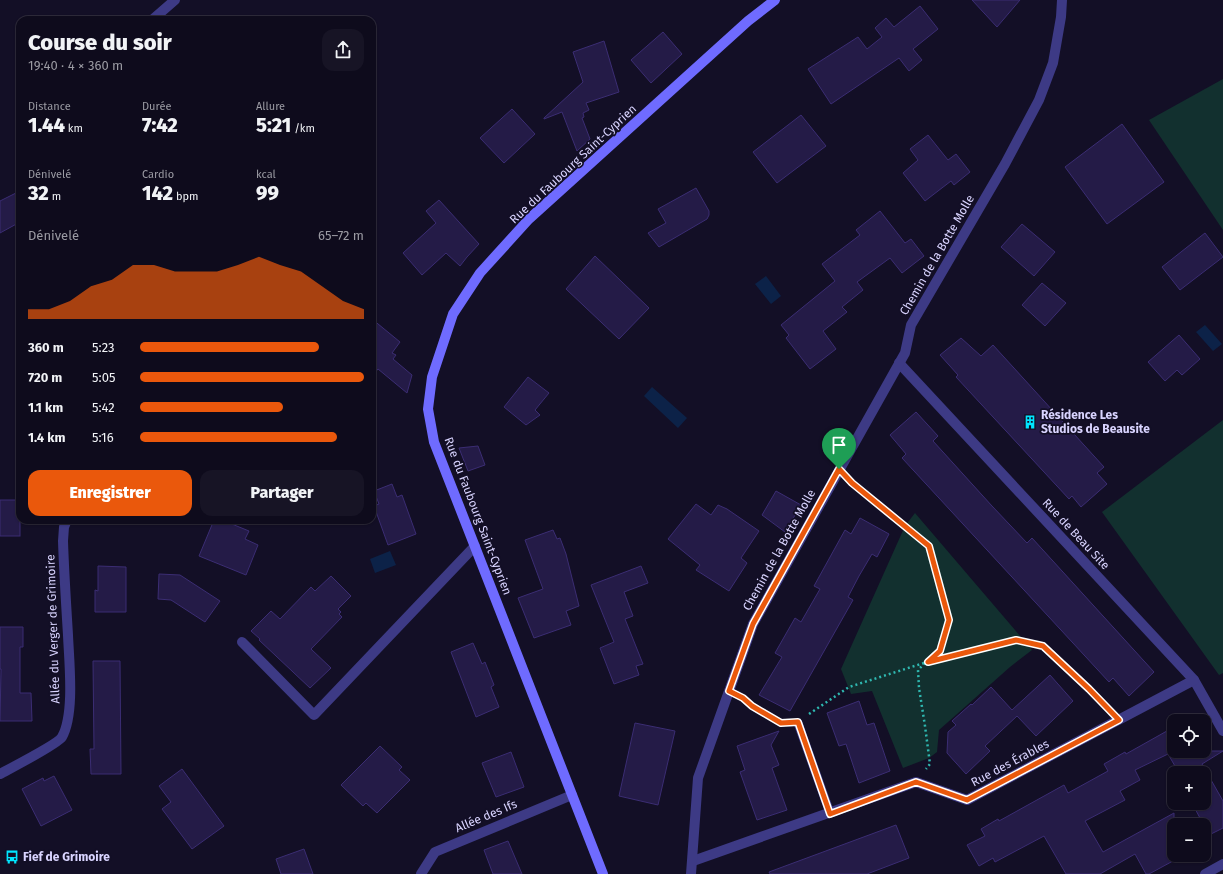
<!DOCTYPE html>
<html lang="fr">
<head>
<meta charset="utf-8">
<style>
	body { margin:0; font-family:"Fira Sans",sans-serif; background:#171425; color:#f1f3f6; height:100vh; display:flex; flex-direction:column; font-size:15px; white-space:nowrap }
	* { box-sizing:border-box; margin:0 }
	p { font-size:13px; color:#9b9ba3 }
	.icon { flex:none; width:22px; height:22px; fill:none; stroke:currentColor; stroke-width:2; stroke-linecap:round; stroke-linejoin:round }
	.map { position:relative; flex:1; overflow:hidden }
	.sheet { position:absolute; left:16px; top:16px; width:360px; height:508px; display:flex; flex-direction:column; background:#0e0b1c; border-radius:12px; box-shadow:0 1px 3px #0004,0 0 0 1px #2e2b3b }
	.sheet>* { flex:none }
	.controls { position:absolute; left:1167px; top:714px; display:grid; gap:8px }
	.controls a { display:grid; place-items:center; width:44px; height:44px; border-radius:8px; background:#0e0b1c; box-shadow:0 1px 3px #0004,0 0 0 1px #2e2b3b; font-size:20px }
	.pin { position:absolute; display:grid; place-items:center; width:34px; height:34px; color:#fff; margin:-41px -17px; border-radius:50% 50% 50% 0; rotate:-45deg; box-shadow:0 0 4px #0007 }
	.pin .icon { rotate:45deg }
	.round { display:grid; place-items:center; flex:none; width:42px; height:42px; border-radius:12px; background:#171425 }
	.head { display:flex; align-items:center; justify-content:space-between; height:68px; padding:0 12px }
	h1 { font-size:22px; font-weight:800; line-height:30px }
	.metrics { display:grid; grid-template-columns:repeat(3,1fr); gap:6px; height:68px; padding:4px 12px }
	.metrics div { display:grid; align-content:center }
	.metrics b { font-size:20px; font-weight:800 }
	.metrics small { font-size:11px; font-weight:400 }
	.metrics p { font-size:11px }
	.chart { height:112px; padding:8px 12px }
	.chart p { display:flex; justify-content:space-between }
	.chart svg { width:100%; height:72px; margin-top:4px; fill:#ea580c; opacity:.7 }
	.button { display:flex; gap:8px; margin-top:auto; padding:8px 12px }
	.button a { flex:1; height:46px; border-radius:12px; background:#ea580c; color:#fff; font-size:16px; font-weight:800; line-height:46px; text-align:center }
	.button a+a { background:#171425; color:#f1f3f6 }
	ul { padding:0 12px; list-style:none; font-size:13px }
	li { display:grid; grid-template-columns:64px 48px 1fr; align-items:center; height:30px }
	li i { height:10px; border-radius:5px; background:#ea580c }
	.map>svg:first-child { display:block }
	.green { fill:#12302f }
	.water { fill:#0c2248 }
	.building { fill:#241b47; stroke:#3b2d73 }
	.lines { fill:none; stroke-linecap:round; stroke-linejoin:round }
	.path { stroke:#2fb8b0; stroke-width:2.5; stroke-dasharray:2 3; stroke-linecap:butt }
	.lane { stroke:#3d3a85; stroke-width:9 }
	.street { stroke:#3d3a85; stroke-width:10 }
	.secondary { stroke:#6f6bff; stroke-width:10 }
	.route-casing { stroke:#fff; stroke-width:8 }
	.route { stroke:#ea580c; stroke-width:5 }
	.labels { text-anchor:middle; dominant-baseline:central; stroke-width:3.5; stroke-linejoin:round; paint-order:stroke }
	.street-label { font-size:12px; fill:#d9d4ff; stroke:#130f26 }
	.poi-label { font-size:12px; font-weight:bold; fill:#d9d4ff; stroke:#130f26; text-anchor:start }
</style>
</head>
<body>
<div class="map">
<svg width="1223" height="874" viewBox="0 0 1223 874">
	<rect width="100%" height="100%" fill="#130f26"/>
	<g class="green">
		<path d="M1223 79V230L1149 120Z"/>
		<path d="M1223 420V673L1219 675 1102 512Z"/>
		<path d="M915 513 1032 650 1010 667 939 730 937 752 929 758 903 768 872 691 851 694 841 669 905 526Z"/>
	</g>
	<g class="water">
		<path d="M766 276 781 296 771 304 755 284Z"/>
		<path d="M1205 325 1222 344 1213 351 1196 332Z"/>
		<path d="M652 387 687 418 678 428 644 396Z"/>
		<path d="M390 551 396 565 375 573 370 559Z"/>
	</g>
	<g class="building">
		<path d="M972 0H1020L997 27Z"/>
		<path d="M920 6 938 29 913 49 922 60 909 71 899 58 831 104 808 69 858 37 867 49 882 37 875 28 886 18 894 27Z"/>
		<path d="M663 32 682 54 651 83 631 60Z"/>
		<path d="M604 41 619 92 586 103 589 110 583 113 584 117 582 118 590 139 577 151 562 112 544 119V118L583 82 573 52Z"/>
		<path d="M512 109 535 134 504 163 480 138Z"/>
		<path d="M801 115 826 146 777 183 753 152Z"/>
		<path d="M1122 124 1164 182 1107 224 1065 167Z"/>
		<path d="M928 135 948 160 956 154 970 172 954 185 951 181 925 201 903 173 918 160 910 149Z"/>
		<path d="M696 188 709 211V215L707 219 659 247 648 233 666 223 658 209Z"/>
		<path d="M20 191V222L0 233V201Z"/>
		<path d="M439 200 479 244 467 257 460 266 446 253 422 275 403 253 436 223 426 211Z"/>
		<path d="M880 211 905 243 911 239 924 256 902 273 890 258 857 282 863 290 842 307 847 312 823 331 836 349 810 369 786 338 789 335 781 325 835 281 822 264 860 235 856 230Z"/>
		<path d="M1022 224 1055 252 1034 276 1001 247Z"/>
		<path d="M1205 233 1223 257 1180 290 1162 267Z"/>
		<path d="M595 256 649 308 619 339 566 289Z"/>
		<path d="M1042 283 1066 303 1045 326 1022 305Z"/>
		<path d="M372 319 400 342 392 353 396 355 393 359 412 375 407 393 378 369 372 376Z"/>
		<path d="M1179 335 1200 359 1182 375 1177 370 1165 381 1148 362Z"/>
		<path d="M961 338 981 356 993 345 1104 467 1097 473 1107 484 1081 507 1072 496 1069 499 956 377 958 375 940 355Z"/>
		<path d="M528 377 549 393 535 410 540 415 526 425 504 407Z"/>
		<path d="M916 412 938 436 933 441 992 506 1027 543 1032 538 1154 672 1129 696 1113 678 1109 682 902 458 906 454 890 435Z"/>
		<path d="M478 446 485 465 468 471 459 448Z"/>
		<path d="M392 484 397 497 402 495 416 534 388 545 374 506 379 504 374 491Z"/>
		<path d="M776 491 801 505 785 532 762 515Z"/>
		<rect x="0" y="500" width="20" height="36"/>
		<path d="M696 504 711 515 718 505 727 509 759 531 741 558 747 563 729 591 696 570 700 565 668 539Z"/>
		<path d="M860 518 889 534 877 557 872 554 859 576 848 597 853 600 790 711 759 695 782 657 775 653 795 618 801 622 820 589 814 586 845 530 851 534Z"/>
		<path d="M214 520H222L249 531 245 539 258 545 246 575 199 556Z"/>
		<path d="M553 530 557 539 560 538 566 554 579 606 566 611 571 625 534 638 518 598 543 589 525 540Z"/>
		<path d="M98 566 126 567V612H95V590L98 591Z"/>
		<path d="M641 566 648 583 624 592 633 616 625 619 643 664 636 666 639 675 614 684 600 648 614 642 591 585Z"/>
		<path d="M159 574 180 575 220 601 205 622 171 600 158 599Z"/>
		<path d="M331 576 351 596 338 609 341 612 339 614 342 617 311 649 331 668 310 688 259 640 260 639 251 631 271 611 280 619 311 587 315 591Z"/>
		<path d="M0 627H23V647H20V693H31L32 721H0L1 669H0Z"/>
		<path d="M473 643 482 664 485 662 494 685 491 687 499 707 476 717 451 652Z"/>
		<path d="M93 661H120L121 774H91L90 749H94Z"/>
		<path d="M1050 675 1073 701 1036 736 1017 716 985 746 990 751 966 774 947 753 948 732 956 725 952 721 971 704 972 705 991 687 1012 710Z"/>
		<path d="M859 701 867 725 874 723 890 771 859 783 846 744 839 746 827 713Z"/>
		<path d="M635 723 675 731 658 805 619 796Z"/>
		<path d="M1174 727V751H1223L1202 764 1223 801V828L1209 835 1192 803H1204V773H1179L1168 754 1135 770 1140 780 1120 791 1125 800 1085 821 1103 852 1174 813V854L1172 855H1184L1149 874H1146L1135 854 1100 874H1066L1044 836 995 862 993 858 979 866 967 845 985 836 981 829 998 819 999 821 1064 785 1068 793 1108 771 1104 764 1125 752 1126 754Z"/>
		<path d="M779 731 771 745 779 765 772 768 787 810 757 820 740 772 745 770 737 746Z"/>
		<path d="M380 746 402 767 399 770 410 780 377 813 366 803 363 806 341 785Z"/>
		<path d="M511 752 524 787 496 797 482 763Z"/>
		<path d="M182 769 224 826 192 849 162 809 171 802 159 786Z"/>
		<path d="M54 776 72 810 41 826 22 789 43 778 44 781Z"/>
		<path d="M896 825 909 858 867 874H770L769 872Z"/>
		<path d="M508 841 522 874H493L484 850Z"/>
		<path d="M304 849 313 874H281L276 859Z"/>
	</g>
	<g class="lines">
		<g class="path">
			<path d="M851 481 929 546 949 620 940 651 929 660"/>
			<path d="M925 663 918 670 919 688 925 726 930 764 926 769"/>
			<path d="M744 698 752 706 781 723H783"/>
			<path d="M809 714 849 687 927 662 1016 640 1043 646 1108 708"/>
		</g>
		<path class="lane" d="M798 723 830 813"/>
		<g class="street">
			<path d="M152 20 175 0"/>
			<path d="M899 363 1194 680 1223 731"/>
			<path d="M242 642 314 715 475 546"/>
			<path d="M0 774C11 768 58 744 62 737 75 714 69 661 68 635 66 603 64 572 63 541L64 527 67 520"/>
			<path d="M693 861 916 782 967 800 1194 680"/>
			<path d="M421 874 435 852 572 795"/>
			<path d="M691 874 698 778 753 624 905 353 911 325 1005 164 1039 100 1053 63 1061 17 1062 0"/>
			<path d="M1205 874 1223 864"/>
		</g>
		<path class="secondary" d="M603 874 434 442 428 409 432 377 453 314 480 273 529 219 748 21 775 0"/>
	</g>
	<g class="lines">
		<g class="route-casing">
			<path id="route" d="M839 469 852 483 929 546 949 620 940 651 928 662 1016 640 1043 646 1089 689 1119 720 967 800 916 782 830 814 798 722 781 723 752 706 743 698 729 691 753 624Z"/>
		</g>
		<use href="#route" class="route"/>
	</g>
	<defs>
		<g id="building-bare" transform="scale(1.08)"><path d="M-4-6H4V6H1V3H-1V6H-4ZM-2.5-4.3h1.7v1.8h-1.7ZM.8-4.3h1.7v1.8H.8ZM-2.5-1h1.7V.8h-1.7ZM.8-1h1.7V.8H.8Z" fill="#00e5ff" stroke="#130f26" stroke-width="2.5" paint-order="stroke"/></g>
		<g id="bus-bare" transform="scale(1.08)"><path d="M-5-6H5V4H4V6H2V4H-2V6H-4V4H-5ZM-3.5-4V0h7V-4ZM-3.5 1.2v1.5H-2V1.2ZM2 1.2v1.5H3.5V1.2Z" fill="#00e5ff" stroke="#130f26" stroke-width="2.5" paint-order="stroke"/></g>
	</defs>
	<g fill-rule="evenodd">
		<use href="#building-bare" x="1030" y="422"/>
		<use href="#bus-bare" x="12" y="857"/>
	</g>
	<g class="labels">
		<g class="street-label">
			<text transform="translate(573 164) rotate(-43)">Rue du Faubourg Saint-Cyprien</text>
			<text transform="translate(937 255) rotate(-60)">Chemin de la Botte Molle</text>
			<text transform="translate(478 516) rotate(69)">Rue du Faubourg Saint-Cyprien</text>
			<text transform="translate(1076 534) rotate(47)">Rue de Beau Site</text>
			<text transform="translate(779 550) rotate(-61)">Chemin de la Botte Molle</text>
			<text transform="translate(53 629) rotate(-92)">Allée du Verger de Grimoire</text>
			<text transform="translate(1010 763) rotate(-28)">Rue des Érables</text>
			<text transform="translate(486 816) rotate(-23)">Allée des Ifs</text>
		</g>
		<g class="poi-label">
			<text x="1041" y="415">Résidence Les<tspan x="1041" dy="14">Studios de Beausite</tspan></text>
			<text x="23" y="857">Fief de Grimoire</text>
		</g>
	</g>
</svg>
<div class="controls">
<a><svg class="icon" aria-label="locate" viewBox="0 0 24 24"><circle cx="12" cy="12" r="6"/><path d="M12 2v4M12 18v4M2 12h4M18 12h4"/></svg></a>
<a>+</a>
<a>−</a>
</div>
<div class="pin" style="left:839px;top:469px;background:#1e9e55"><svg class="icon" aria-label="arrive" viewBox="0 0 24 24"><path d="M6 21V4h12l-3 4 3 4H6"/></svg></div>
<section class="sheet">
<div class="head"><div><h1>Course du soir</h1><p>19:40 · 4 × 360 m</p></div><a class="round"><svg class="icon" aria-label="share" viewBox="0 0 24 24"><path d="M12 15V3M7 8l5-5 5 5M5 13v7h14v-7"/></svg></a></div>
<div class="metrics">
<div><p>Distance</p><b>1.44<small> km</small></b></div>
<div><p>Durée</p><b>7:42</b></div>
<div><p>Allure</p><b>5:21<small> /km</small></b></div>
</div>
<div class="metrics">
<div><p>Dénivelé</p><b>32<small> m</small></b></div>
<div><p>Cardio</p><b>142<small> bpm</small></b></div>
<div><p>kcal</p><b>99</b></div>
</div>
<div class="chart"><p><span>Dénivelé</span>65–72 m</p>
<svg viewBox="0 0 160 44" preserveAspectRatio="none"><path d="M0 44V38L10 38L20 33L30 24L40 20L50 11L60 11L70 15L80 15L90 15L100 11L110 6L120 11L130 15L140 24L150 33L160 38V44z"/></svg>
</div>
<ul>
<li><b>360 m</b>5:23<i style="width:80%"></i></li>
<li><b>720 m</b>5:05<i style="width:100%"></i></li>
<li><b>1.1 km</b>5:42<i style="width:64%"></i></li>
<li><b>1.4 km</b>5:16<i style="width:88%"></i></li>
</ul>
<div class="button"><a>Enregistrer</a><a>Partager</a></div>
</section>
</div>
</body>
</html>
